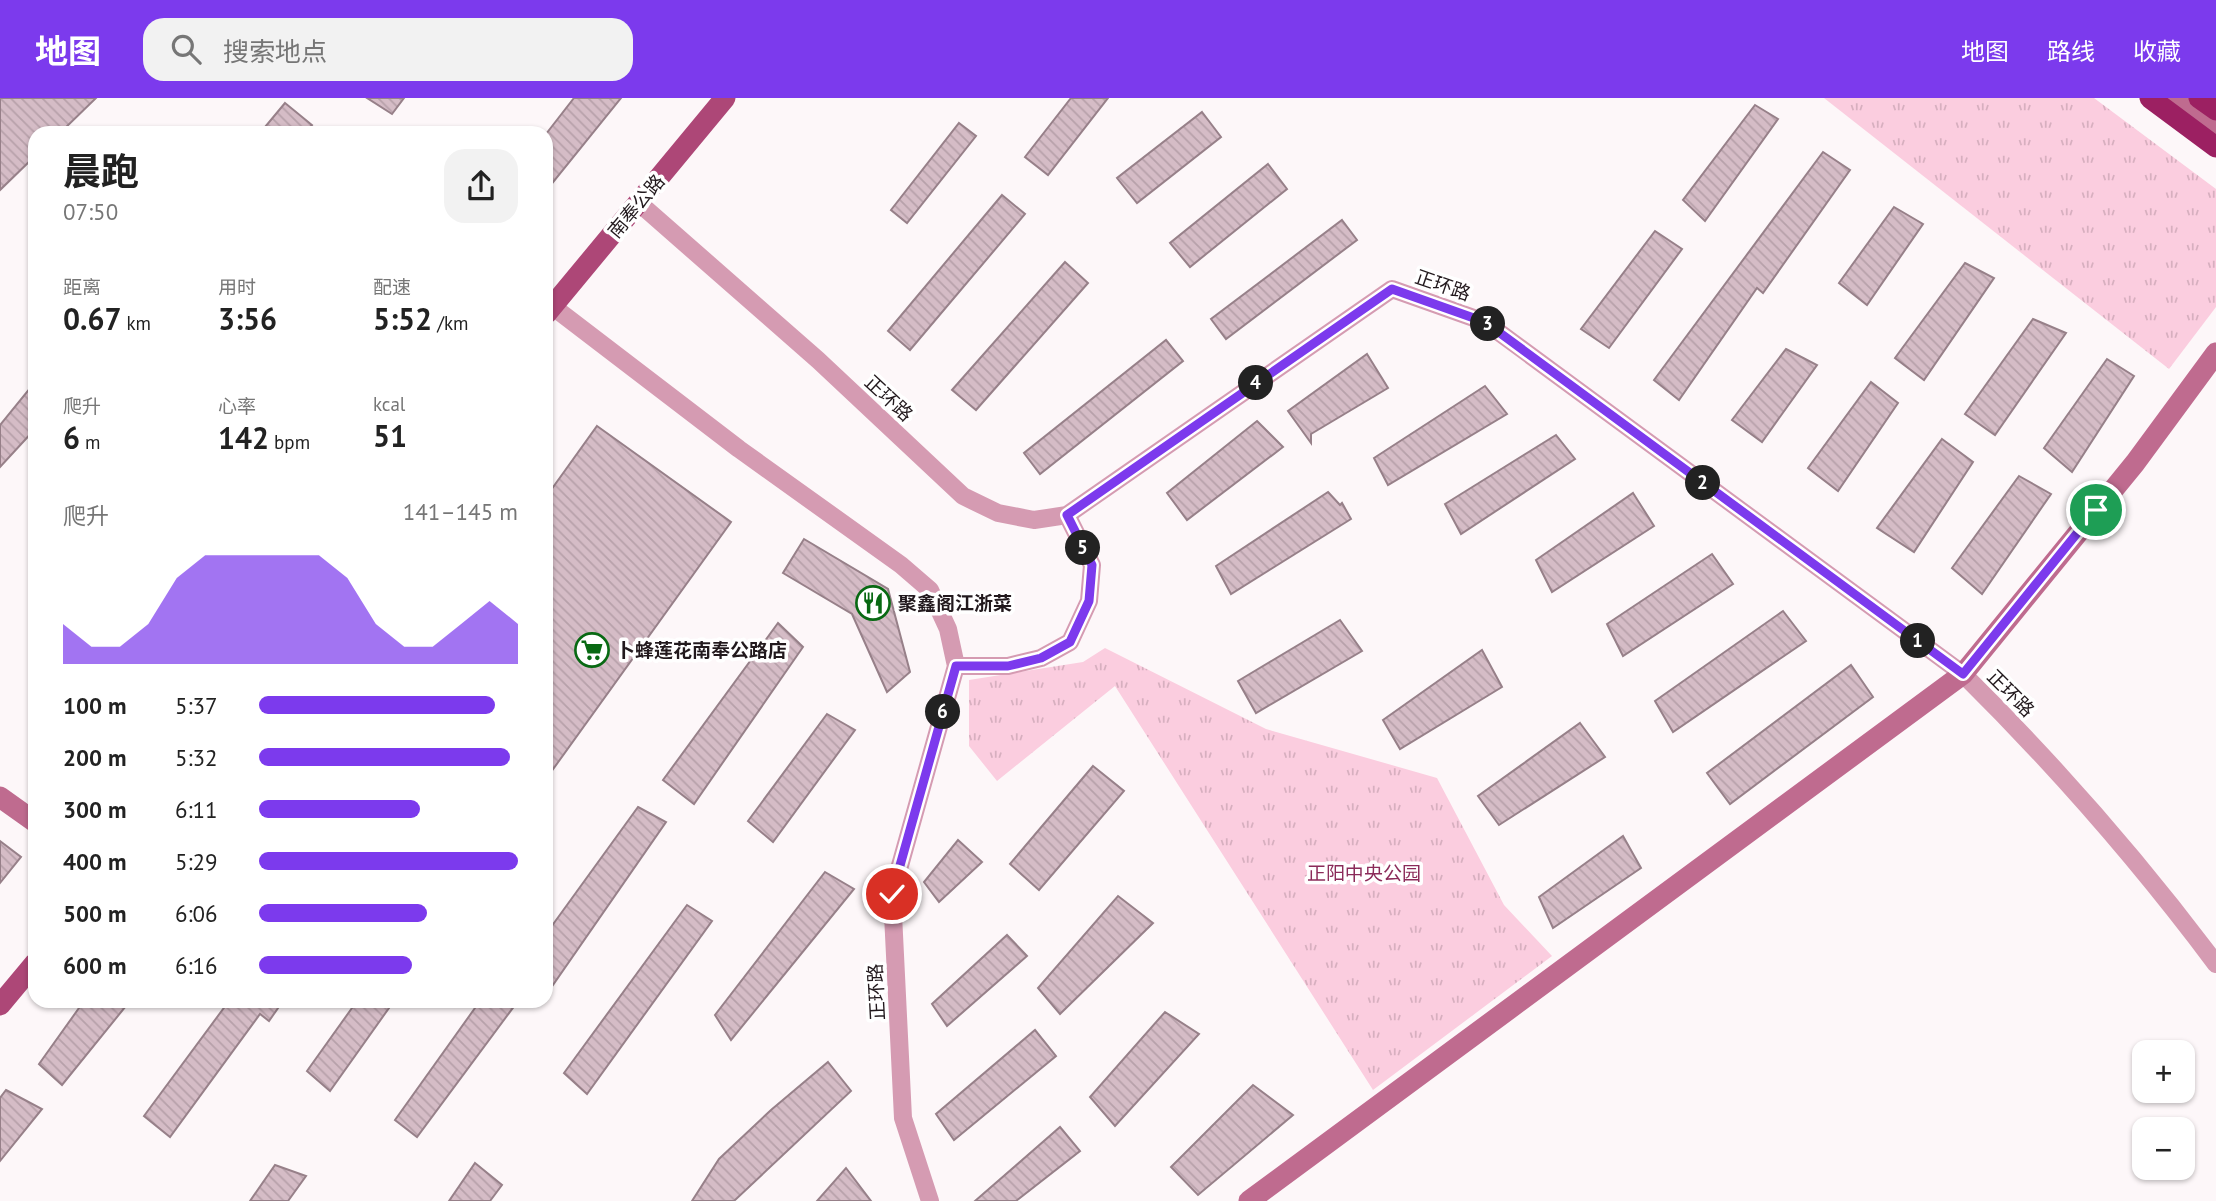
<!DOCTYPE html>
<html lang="zh">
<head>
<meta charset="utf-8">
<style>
	body { margin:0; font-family:"PT Sans","Noto Sans SC",sans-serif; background:#f2f2f2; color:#222; height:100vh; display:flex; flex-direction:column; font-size:26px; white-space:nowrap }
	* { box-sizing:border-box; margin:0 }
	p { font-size:23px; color:#767676 }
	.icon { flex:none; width:38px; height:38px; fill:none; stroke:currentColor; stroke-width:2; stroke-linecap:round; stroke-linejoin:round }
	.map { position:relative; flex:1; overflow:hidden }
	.panel { position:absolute; left:28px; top:28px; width:525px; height:882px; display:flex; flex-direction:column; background:#fff; border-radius:21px; box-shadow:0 2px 5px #0004 }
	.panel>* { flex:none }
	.controls { position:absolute; left:2132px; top:942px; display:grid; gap:14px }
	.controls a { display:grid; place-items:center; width:63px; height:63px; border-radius:14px; background:#fff; box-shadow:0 2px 5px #0004; font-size:35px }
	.pin { position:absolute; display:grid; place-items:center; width:60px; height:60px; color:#fff; margin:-30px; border:4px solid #fff; border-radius:50%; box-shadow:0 2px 7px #0007 }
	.km { position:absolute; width:35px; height:35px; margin:-18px; border-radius:50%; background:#222; color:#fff; font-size:19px; line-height:35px; text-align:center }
	.round { display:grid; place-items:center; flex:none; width:74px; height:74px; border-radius:21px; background:#f2f2f2 }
	.headline { display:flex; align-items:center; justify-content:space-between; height:119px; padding:0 35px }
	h1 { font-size:38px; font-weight:700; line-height:52px }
	.metrics { display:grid; grid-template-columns:repeat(3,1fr); gap:10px; height:119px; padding:7px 35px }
	.metrics div { display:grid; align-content:center }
	.metrics b { font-size:30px; font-weight:700 }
	.metrics small { font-size:19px; font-weight:400 }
	.metrics p { font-size:19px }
	.chart { height:196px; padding:14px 35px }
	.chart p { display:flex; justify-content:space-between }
	.chart svg { width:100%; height:126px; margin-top:7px; fill:#7c3aed; opacity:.7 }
	ul { padding:0 35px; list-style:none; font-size:23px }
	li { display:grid; grid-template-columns:112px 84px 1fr; align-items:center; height:52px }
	li i { height:18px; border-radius:9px; background:#7c3aed }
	header { display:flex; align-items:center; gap:42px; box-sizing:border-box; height:98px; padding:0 35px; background:#7c3aed; color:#fff }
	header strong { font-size:33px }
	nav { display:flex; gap:38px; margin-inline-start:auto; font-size:24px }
	.search { width:490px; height:63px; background:#f2f2f2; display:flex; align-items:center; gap:18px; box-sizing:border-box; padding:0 24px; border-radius:21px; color:#767676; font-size:26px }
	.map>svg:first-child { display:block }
	.park { fill:url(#park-tufts) }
	.building { fill:url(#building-back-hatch); stroke:#978089; stroke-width:2 }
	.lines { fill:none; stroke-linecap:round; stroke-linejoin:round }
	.street { stroke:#d59bb2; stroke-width:18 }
	.secondary { stroke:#bf6b8f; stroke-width:21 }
	.primary { stroke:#ad4777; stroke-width:21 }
	.highway { stroke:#9c2062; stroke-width:21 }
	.route-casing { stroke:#fff; stroke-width:14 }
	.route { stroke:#7c3aed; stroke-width:9 }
	.labels { text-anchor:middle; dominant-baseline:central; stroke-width:7; stroke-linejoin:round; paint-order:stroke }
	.street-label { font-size:19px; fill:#22191d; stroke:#fff }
	.poi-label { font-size:19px; font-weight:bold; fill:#22191d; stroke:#fff; text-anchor:start }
	.park-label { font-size:19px; fill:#8b2b5a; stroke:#fff }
</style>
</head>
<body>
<header>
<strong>地图</strong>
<div class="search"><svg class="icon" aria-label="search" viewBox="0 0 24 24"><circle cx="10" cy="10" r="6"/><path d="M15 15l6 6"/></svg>搜索地点</div>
<nav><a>地图</a><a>路线</a><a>收藏</a></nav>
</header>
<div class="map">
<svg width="2216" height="1103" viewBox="0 0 2216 1103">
	<defs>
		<pattern id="park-tufts" width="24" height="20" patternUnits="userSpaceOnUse" patternTransform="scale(1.75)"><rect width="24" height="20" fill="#fbcddf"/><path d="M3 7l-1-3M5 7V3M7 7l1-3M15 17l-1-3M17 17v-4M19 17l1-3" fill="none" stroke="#d7afbf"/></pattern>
		<pattern id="building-back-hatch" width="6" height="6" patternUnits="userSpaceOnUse" patternTransform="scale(1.75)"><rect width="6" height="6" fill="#d5bcc6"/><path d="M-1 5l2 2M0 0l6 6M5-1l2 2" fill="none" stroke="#b7a1aa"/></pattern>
	</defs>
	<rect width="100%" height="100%" fill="#fdf7f9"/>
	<g class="park">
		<path d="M1824 0H2094L2216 91V209L2169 271Z"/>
		<path d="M1105 550 1266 631 1437 680 1504 807 1552 858 1373 992 1115 588 997 683 969 648V582L1083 564Z"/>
	</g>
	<g class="building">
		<path d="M0 0H96L60 35H35V58L0 92Z"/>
		<path d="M367 0H404L392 16Z"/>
		<path d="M574 0H621L546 93V36Z"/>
		<path d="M1071 0H1108L1048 77 1025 59Z"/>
		<path d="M285 5 312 27 305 35H260Z"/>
		<path d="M1755 7 1778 21 1705 123 1683 102Z"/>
		<path d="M1202 14 1221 39 1137 105 1117 80Z"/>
		<path d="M959 25 976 38 907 125 891 112Z"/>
		<path d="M1823 54 1850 72 1763 195 1757 190 1679 302 1654 282Z"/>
		<path d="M1268 66 1287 91 1190 169 1170 145Z"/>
		<path d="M1002 97 1025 116 910 252 888 233Z"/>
		<path d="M1894 109 1923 126 1867 207 1839 185Z"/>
		<path d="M1342 122 1357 142 1226 241 1211 221Z"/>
		<path d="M1655 133 1682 151 1609 250 1581 231Z"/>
		<path d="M1065 164 1088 185 976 312 952 292Z"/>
		<path d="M1965 165 1994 180 1924 282 1895 260Z"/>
		<path d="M2033 221 2066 235 1995 337 1965 316Z"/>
		<path d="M1166 242 1183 263 1040 376 1024 355Z"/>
		<path d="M1786 251 1817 267 1762 344 1732 322Z"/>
		<path d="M1367 256 1388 290 1311 336V345L1288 313Z"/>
		<path d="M2107 261 2134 278 2072 374 2044 350Z"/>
		<path d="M35 284V331L0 369V327Z"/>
		<path d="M1871 284 1898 305 1838 393 1808 370Z"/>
		<path d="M1485 288 1507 316 1388 387 1374 360Z"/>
		<path d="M1257 323 1283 349 1187 422 1167 395Z"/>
		<path d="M597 328 731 424 546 681V399Z"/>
		<path d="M1556 337 1575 361 1461 436 1445 406Z"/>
		<path d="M1942 341 1973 364 1914 454 1877 430Z"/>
		<path d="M2019 378 2051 396 1982 496 1952 470Z"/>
		<path d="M1328 394 1340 407 1342 405 1351 421 1231 496 1216 468Z"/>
		<path d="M1633 395 1654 428 1552 494 1536 462Z"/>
		<path d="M804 441 888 491 910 574 887 594 852 516 783 475Z"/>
		<path d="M1712 456 1733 486 1623 558 1607 526Z"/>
		<path d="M1783 513 1806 543 1673 634 1655 603Z"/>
		<path d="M1340 522 1362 553 1256 615 1238 583Z"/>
		<path d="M778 525 803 549 694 706 663 682Z"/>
		<path d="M1482 552 1502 589 1400 651 1383 622Z"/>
		<path d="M1851 567 1873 599 1730 706 1707 675Z"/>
		<path d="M827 616 855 632 773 744 748 723Z"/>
		<path d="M1580 625 1605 659 1499 727 1478 698Z"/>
		<path d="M1093 668 1124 693 1039 792 1010 766Z"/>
		<path d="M638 709 666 724 546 897V836Z"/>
		<path d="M1623 738 1641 770 1553 830 1539 799Z"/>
		<path d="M958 742 982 764 939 804 924 784Z"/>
		<path d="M0 743 21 759 0 785Z"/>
		<path d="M825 774 854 791 731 942 715 917Z"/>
		<path d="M1118 798 1153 825 1060 916 1038 890Z"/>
		<path d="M687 807 712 823 587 996 564 975Z"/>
		<path d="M1007 837 1027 858 947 928 932 906Z"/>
		<path d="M84 903H130L62 987 39 966Z"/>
		<path d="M229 903H283L269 923 260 916 170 1039 144 1018Z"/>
		<path d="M357 903H394L330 993 307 973Z"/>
		<path d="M480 903H518L417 1039 395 1022Z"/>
		<path d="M1165 914 1199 936 1115 1028 1090 999Z"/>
		<path d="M1035 932 1056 958 954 1042 936 1016Z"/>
		<path d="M828 964 851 993 734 1103H692L719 1061 771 1012Z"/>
		<path d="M1253 987 1293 1017 1198 1097 1171 1069Z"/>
		<path d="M6 992 42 1011 0 1063V1000Z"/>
		<path d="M1060 1029 1080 1053 1016 1103H975Z"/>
		<path d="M475 1065 502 1087 490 1103H449Z"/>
		<path d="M275 1067 306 1078 288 1103H250Z"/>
		<path d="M846 1070 871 1103H817Z"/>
	</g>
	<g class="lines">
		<g class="street">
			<path d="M639 105 818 262 963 398 998 415 1034 422 1067 417 1392 191 1485 224 1963 576C2054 666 2139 763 2216 866"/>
			<path d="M552 208 739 351 901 467 930 492 948 531 956 568 892 796 903 1020 930 1103"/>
			<path d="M956 568H1008L1041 560 1070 544 1089 503 1092 467 1067 417"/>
		</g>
		<g class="secondary">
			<path d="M2175 0 2216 30"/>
			<path d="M0 699 35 724"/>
			<path d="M1249 1103 1963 576 2135 365 2216 255"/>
		</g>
		<g class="primary">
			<path d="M546 216 725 0"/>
			<path d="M0 907 35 865"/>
		</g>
		<g class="highway">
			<path d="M2150 0 2216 49"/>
			<path d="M2199 0 2216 12"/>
		</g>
	</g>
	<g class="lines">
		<g class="route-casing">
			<path id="route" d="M892 796 956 568H1008L1041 560 1070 544 1089 503 1092 467 1067 417 1392 191 1485 224 1963 576 2096 412"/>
		</g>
		<use href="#route" class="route"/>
	</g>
	<defs>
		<g id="restaurant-ring" transform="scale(1.75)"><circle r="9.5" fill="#fff" stroke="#086913" stroke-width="1.5"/><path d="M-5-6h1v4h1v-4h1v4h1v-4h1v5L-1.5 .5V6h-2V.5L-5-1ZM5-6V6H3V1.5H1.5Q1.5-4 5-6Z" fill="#086913"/></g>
		<g id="supermarket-ring" transform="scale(1.75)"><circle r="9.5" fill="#fff" stroke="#086913" stroke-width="1.5"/><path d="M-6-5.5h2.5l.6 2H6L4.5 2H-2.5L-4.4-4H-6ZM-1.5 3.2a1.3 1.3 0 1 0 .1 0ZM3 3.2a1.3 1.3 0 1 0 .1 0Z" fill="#086913"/></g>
	</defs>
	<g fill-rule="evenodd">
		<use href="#restaurant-ring" x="873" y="505"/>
		<use href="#supermarket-ring" x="592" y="552"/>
	</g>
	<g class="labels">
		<g class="street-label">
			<text transform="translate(636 108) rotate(-50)">南奉公路</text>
			<text transform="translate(1443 187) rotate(19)">正环路</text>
			<text transform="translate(889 300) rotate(43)">正环路</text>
			<text transform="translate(2011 595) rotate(45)">正环路</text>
			<text transform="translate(876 894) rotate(-93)">正环路</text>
		</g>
		<g class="poi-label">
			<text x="898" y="505">聚鑫阁江浙菜</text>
			<text x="616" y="552">卜蜂莲花南奉公路店</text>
		</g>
		<g class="park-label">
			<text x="1364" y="775">正阳中央公园</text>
		</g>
	</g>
</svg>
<div class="controls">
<a>+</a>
<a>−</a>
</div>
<div class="pin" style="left:2096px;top:412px;background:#1e9e55"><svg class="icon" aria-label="arrive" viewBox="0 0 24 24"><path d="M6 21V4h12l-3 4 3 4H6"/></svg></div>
<div class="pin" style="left:892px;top:796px;background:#d93025"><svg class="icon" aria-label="check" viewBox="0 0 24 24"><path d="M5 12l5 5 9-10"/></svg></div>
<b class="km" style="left:1918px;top:543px">1</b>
<b class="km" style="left:1703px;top:385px">2</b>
<b class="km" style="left:1488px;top:226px">3</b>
<b class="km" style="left:1256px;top:285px">4</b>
<b class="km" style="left:1083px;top:450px">5</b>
<b class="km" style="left:943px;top:614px">6</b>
<section class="panel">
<div class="headline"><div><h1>晨跑</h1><p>07:50</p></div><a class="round"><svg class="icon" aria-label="share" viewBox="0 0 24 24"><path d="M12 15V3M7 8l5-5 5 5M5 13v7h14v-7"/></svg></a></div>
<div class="metrics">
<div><p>距离</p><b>0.67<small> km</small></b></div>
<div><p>用时</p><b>3:56</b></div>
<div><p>配速</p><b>5:52<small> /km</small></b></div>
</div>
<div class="metrics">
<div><p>爬升</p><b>6<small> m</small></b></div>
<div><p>心率</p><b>142<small> bpm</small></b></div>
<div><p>kcal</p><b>51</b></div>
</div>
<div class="chart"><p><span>爬升</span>141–145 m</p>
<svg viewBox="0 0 160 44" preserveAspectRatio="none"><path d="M0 44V30L10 38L20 38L30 30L40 14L50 6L60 6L70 6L80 6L90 6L100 14L110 30L120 38L130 38L140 30L150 22L160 30V44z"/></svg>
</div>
<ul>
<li><b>100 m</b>5:37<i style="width:91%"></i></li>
<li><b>200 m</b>5:32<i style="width:97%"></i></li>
<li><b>300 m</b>6:11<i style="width:62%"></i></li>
<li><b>400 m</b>5:29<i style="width:100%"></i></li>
<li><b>500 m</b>6:06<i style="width:65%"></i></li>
<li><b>600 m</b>6:16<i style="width:59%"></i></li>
</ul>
</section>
</div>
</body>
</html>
